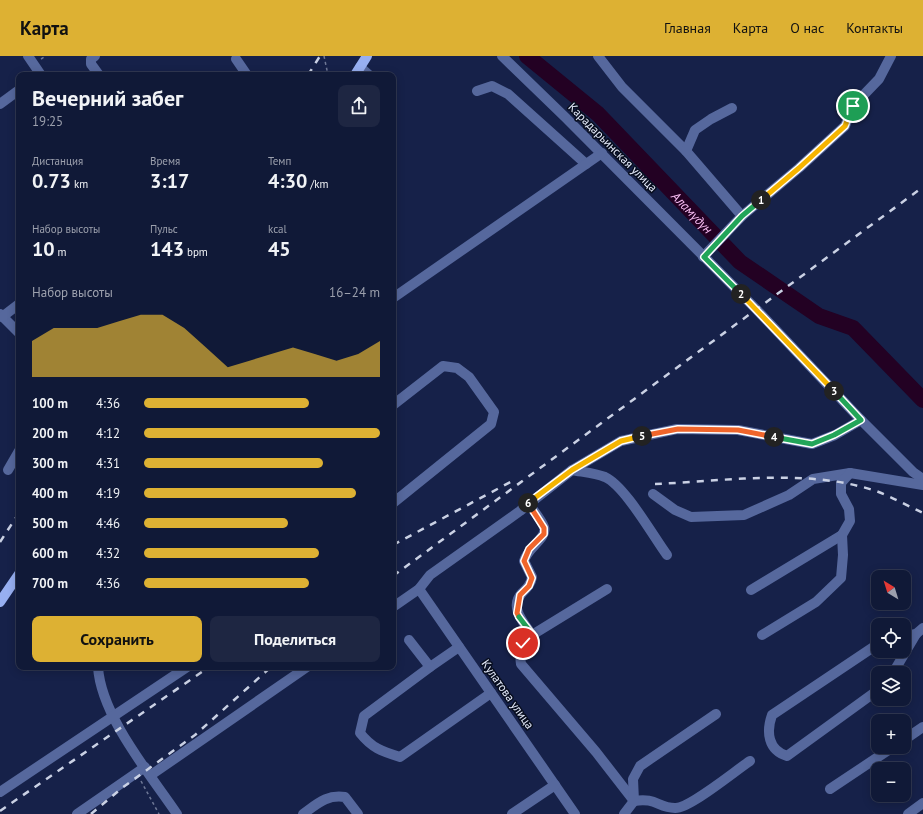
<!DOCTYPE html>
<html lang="ru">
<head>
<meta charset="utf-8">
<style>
	body { margin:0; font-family:"PT Sans",sans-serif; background:#1e2642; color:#f1f3f6; height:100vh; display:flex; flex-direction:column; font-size:15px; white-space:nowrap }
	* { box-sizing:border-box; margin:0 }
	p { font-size:13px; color:#9ca0ad }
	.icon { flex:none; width:22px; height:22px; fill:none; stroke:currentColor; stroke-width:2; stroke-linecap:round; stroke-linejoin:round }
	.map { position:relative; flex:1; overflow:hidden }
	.panel { position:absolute; left:16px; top:16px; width:380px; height:598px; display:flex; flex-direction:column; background:#101937; border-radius:8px; box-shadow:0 2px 10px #0003,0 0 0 1px #303852 }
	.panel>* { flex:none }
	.needle { width:26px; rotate:322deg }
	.controls { position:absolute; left:871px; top:514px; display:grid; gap:8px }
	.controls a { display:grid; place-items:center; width:40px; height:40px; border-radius:8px; background:#101937; box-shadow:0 2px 10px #0003,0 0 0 1px #303852; font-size:20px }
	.pin { position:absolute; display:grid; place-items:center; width:34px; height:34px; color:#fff; margin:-17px; border:2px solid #fff; border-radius:50%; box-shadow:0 1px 4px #0007 }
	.km { position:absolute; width:20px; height:20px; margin:-10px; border-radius:50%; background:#222; color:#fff; font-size:11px; line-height:20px; text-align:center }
	.round { display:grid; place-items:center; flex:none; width:42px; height:42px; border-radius:8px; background:#1e2642 }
	.overview { display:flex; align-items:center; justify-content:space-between; height:68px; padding:0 16px }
	h1 { font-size:22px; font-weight:800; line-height:30px }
	.figures { display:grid; grid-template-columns:repeat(3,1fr); gap:6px; height:68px; padding:4px 16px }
	.figures div { display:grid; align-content:center }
	.figures b { font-size:20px; font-weight:800 }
	.figures small { font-size:11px; font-weight:400 }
	.figures p { font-size:11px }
	.chart { height:112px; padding:8px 16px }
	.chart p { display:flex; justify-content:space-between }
	.chart svg { width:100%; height:72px; margin-top:4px; fill:#ddb133; opacity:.7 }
	.action { display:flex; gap:8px; margin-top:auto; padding:8px 16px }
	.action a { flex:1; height:46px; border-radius:8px; background:#ddb133; color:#111; font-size:16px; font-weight:800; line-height:46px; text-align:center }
	.action a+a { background:#1e2642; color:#f1f3f6 }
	ul { padding:0 16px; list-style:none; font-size:13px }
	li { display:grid; grid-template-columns:64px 48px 1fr; align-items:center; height:30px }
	li i { height:10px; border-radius:5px; background:#ddb133 }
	header { display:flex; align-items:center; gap:24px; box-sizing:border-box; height:56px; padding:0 20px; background:#ddb133; color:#111 }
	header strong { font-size:19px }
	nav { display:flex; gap:22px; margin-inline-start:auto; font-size:14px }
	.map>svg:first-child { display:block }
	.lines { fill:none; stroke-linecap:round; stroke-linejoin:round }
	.river { stroke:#230123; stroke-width:16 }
	.path { stroke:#6f7896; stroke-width:1.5; stroke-dasharray:3 3; stroke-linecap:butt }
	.minor { stroke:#56689d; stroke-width:10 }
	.major { stroke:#97aff1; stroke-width:10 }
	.rail { stroke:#cad1e4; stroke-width:2.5; stroke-dasharray:7 7; stroke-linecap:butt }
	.split-1-casing { stroke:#fff; stroke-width:8 }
	.split-2-casing { stroke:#fff; stroke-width:8 }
	.split-3-casing { stroke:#fff; stroke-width:8 }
	.split-4-casing { stroke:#fff; stroke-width:8 }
	.split-5-casing { stroke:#fff; stroke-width:8 }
	.split-6-casing { stroke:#fff; stroke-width:8 }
	.split-7-casing { stroke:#fff; stroke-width:8 }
	.split-8-casing { stroke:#fff; stroke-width:8 }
	.split-1 { stroke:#f5b400; stroke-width:5 }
	.split-2 { stroke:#22a559; stroke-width:5 }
	.split-3 { stroke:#f5b400; stroke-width:5 }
	.split-4 { stroke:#22a559; stroke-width:5 }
	.split-5 { stroke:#f0652b; stroke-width:5 }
	.split-6 { stroke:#f5b400; stroke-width:5 }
	.split-7 { stroke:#f0652b; stroke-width:5 }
	.split-8 { stroke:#22a559; stroke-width:5 }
	.labels { text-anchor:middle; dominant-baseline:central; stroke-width:3; stroke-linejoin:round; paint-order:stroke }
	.street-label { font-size:12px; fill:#e5ebfb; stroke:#070d1e }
	.water-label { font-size:13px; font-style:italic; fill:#f6bbf1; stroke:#070d1e }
</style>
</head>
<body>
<header>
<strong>Карта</strong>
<nav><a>Главная</a><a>Карта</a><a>О нас</a><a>Контакты</a></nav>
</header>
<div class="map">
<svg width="923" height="758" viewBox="0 0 923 758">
	<rect width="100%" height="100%" fill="#162149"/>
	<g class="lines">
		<path class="river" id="s1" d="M527 0 598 58 740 206 819 260 853 272 923 344"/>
		<g class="path">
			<path d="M324 0 328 19"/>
			<path d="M41 3 46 0"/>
			<path d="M141 725 159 758"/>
		</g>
		<g class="minor">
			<path d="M28 0 41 19"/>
			<path d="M95 0 91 3V8L99 19"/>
			<path d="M502 0 565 61 756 253 861 364 913 416 923 423"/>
			<path d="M598 0 622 31 686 95 742 160 703 201"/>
			<path d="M236 3 247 19"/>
			<path d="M360 11 369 19"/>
			<path d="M477 35 492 30 508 38 586 108"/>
			<path d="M0 48 19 34"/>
			<path d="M686 95 695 74 711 63 732 52"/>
			<path d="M742 160 799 112 845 70 853 50 879 23 891 0"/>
			<path d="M393 242 602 97"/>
			<path d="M0 258 19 277"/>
			<path d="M2 261 19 248"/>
			<path d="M393 349 443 310 457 312 469 321 494 356 491 368 393 447"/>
			<path d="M8 414 19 395"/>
			<path d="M572 414C582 416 595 417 605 421 625 430 653 480 667 499"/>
			<path d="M653 438 675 454 691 461 744 459 789 439 813 423 850 417 923 429"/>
			<path d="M528 447C533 454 541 463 544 471 548 482 527 492 524 505L532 521C531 528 527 532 522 537 509 551 523 566 532 579"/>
			<path d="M419 533 575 758"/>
			<path d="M607 533 532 579C522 588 519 595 521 608L596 696 634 745C656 741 658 752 675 752 689 753 736 714 750 705"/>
			<path d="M751 534 842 479"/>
			<path d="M393 551 419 533 430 519 520 455 572 414 621 385 677 373 738 374 812 388 835 379 861 364"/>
			<path d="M762 579 816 546 841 522 843 499 842 479 850 465 849 453 841 438V427L850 417"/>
			<path d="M904 580 916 578 923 572"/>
			<path d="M409 584 430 611 459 591"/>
			<path d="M878 588 772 659C766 676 768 694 787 700L878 634"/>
			<path d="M98 611C101 660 150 718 177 758"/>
			<path d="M430 611 364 660 360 677C372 692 381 695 400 701L491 637"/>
			<path d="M893 617 916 578"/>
			<path d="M904 684 923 671"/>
			<path d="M151 719 307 611"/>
			<path d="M830 733 893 691"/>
			<path d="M0 736 187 611"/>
			<path d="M77 758 145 711"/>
			<path d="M303 758C317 748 327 738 345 741L358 758"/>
			<path d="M512 758 555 729"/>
			<path d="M624 758 634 745 633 723 640 710 716 658"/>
			<path d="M908 758 923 747"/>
		</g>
		<g class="major">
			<path d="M355 19 367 0"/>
			<path d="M0 546 19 518"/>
		</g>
		<g class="rail">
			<path d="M308 19 320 0"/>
			<path d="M655 428C727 425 807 412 876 435 892 441 908 450 923 457"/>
			<path d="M0 486 19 457"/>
			<path d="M393 489 516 423"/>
			<path d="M393 520 923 131"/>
			<path d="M0 755 209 611"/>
			<path d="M91 758 122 732 195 679 271 611"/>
		</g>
	</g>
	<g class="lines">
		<g class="split-1-casing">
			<path id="split-1" d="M761 144 799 112 845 70 853 50"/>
		</g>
		<g class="split-2-casing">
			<path id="split-2" d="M741 238 704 201 742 160 761 144"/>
		</g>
		<g class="split-3-casing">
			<path id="split-3" d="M741 238 834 335"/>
		</g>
		<g class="split-4-casing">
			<path id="split-4" d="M774 381 812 388 834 379 861 364 834 335"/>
		</g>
		<g class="split-5-casing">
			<path id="split-5" d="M642 380 678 373 738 374 774 381"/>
		</g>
		<g class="split-6-casing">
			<path id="split-6" d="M528 447 572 414 621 385 642 380"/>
		</g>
		<g class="split-7-casing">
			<path id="split-7" d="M519 561 517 557 520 539 529 530 532 522 524 505 529 493 544 478V472L528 447"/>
		</g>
		<g class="split-8-casing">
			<path id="split-8" d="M519 561 532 578 523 587"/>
		</g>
		<use href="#split-1" class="split-1"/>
		<use href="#split-2" class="split-2"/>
		<use href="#split-3" class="split-3"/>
		<use href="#split-4" class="split-4"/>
		<use href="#split-5" class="split-5"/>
		<use href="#split-6" class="split-6"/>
		<use href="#split-7" class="split-7"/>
		<use href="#split-8" class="split-8"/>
	</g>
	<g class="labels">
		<g class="street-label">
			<text transform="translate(613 91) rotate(45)">Карадарьинская улица</text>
			<text transform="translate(508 638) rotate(55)">Кулатова улица</text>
		</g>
		<g class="water-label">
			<text stroke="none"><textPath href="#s1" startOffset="228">Аламүдүн</textPath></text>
		</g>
	</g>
</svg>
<div class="controls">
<a><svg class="needle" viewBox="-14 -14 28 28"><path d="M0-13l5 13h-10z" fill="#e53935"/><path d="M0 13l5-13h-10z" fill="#9ca0ad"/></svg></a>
<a><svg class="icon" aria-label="locate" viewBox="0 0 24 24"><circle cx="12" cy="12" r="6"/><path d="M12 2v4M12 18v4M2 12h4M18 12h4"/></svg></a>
<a><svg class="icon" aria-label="layers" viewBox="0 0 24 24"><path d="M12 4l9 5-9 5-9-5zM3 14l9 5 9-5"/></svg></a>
<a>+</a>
<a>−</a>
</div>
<div class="pin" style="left:853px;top:50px;background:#1e9e55"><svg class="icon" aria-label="arrive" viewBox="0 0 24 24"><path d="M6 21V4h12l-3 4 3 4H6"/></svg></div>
<div class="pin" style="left:523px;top:587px;background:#d93025"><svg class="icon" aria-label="check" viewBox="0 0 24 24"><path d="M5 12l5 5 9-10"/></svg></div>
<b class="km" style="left:761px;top:144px">1</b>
<b class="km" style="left:741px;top:238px">2</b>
<b class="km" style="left:834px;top:335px">3</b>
<b class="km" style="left:774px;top:381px">4</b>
<b class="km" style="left:642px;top:380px">5</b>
<b class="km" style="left:528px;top:447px">6</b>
<section class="panel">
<div class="overview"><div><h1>Вечерний забег</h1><p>19:25</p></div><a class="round"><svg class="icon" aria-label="share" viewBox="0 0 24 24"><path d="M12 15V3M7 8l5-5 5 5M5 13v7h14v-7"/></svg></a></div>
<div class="figures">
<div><p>Дистанция</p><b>0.73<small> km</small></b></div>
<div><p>Время</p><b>3:17</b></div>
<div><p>Темп</p><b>4:30<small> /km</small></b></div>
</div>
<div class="figures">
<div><p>Набор высоты</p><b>10<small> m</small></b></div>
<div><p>Пульс</p><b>143<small> bpm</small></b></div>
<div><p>kcal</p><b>45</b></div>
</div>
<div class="chart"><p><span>Набор высоты</span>16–24 m</p>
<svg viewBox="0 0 160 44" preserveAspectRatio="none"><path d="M0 44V22L10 14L20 14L30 14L40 10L50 6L60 6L70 14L80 26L90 38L100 34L110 30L120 26L130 30L140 34L150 30L160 22V44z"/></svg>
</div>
<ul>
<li><b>100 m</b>4:36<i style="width:70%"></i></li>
<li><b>200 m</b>4:12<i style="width:100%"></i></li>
<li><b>300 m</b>4:31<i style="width:76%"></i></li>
<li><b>400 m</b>4:19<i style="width:90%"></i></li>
<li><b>500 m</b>4:46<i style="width:61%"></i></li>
<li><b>600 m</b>4:32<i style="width:74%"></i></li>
<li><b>700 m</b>4:36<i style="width:70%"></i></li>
</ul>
<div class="action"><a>Сохранить</a><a>Поделиться</a></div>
</section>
</div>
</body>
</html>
